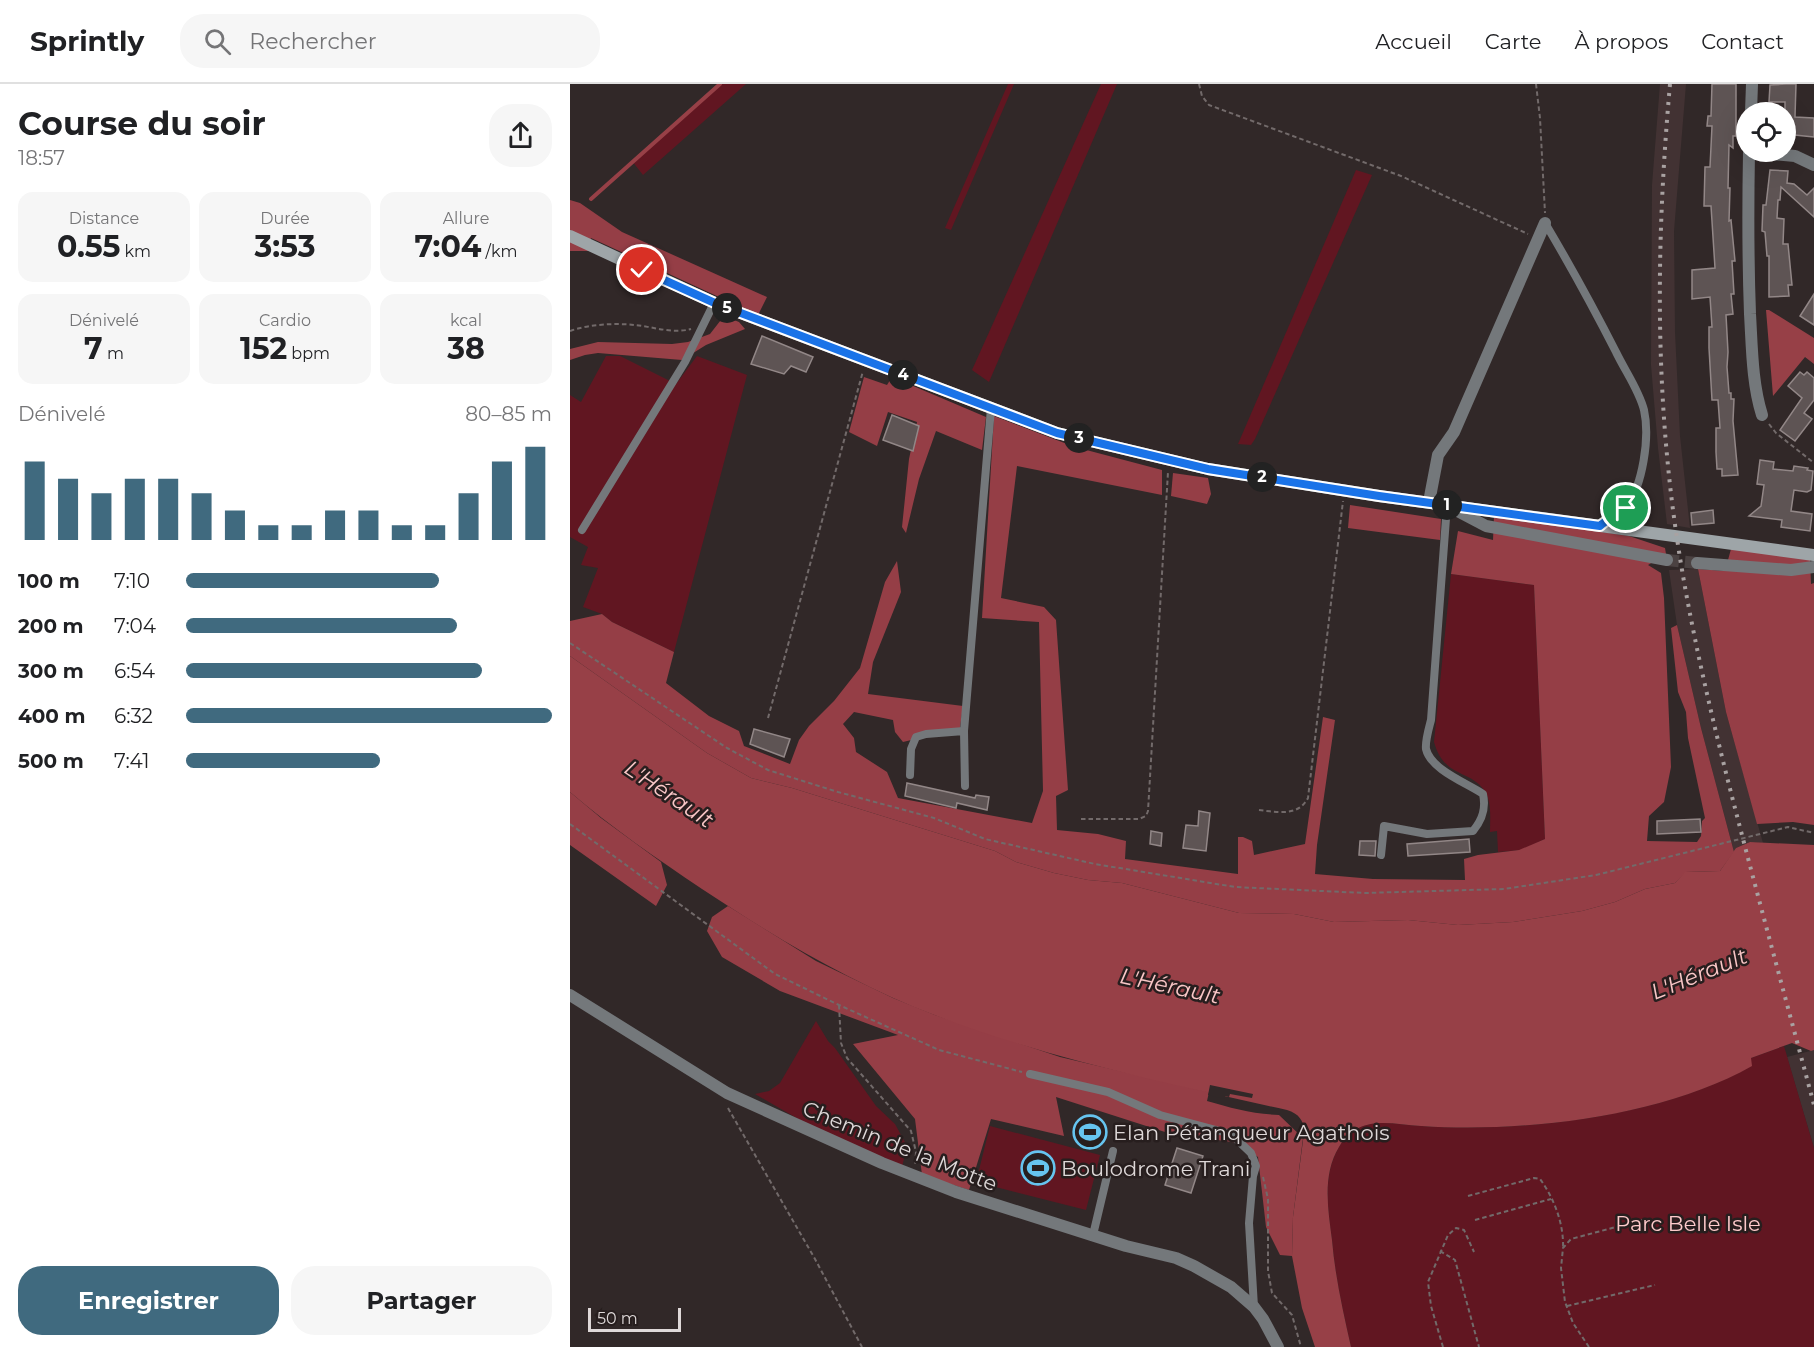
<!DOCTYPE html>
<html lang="fr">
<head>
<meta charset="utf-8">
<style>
	body { margin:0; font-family:Montserrat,sans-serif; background:#f6f6f6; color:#202124; height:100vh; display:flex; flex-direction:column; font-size:22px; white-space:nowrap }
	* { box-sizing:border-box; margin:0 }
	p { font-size:20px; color:#757577 }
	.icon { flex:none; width:33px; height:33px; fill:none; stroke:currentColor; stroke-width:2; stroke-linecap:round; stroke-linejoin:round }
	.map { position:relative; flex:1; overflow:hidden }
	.side { display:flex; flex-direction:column; background:#fff; width:570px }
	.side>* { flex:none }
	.tools { position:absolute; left:1166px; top:18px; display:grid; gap:12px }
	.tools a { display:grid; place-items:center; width:60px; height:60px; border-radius:50%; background:#fff; box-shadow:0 6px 24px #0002; font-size:30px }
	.scale { position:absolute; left:18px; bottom:15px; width:93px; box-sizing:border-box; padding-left:6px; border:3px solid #ded8d8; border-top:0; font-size:16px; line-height:21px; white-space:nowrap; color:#ded8d8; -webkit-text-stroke:4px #271e1e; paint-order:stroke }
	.pin { position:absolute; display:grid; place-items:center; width:51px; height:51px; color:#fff; margin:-26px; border:3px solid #fff; border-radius:50%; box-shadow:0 2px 6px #0007 }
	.km { position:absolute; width:30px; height:30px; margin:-15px; border-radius:50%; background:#222; color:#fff; font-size:16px; line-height:30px; text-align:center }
	.round { display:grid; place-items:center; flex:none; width:63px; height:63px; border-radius:24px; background:#f6f6f6 }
	.headline { display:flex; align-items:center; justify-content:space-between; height:102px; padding:0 18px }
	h1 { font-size:33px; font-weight:700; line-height:45px }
	.figures { display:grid; grid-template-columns:repeat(3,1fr); gap:9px; height:102px; padding:6px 18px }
	.figures div { display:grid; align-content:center; border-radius:15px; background:#f6f6f6; text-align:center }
	.figures b { font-size:30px; font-weight:700 }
	.figures small { font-size:16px; font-weight:400 }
	.figures p { font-size:16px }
	.chart { height:168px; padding:12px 18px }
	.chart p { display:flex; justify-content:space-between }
	.chart svg { width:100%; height:108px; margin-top:6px; stroke:#406a7f; stroke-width:6 }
	.action { display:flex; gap:12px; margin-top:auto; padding:12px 18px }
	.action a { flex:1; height:69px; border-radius:24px; background:#406a7f; color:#fff; font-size:24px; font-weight:700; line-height:69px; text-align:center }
	.action a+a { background:#f6f6f6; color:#202124 }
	ul { padding:0 18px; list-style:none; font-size:20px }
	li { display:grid; grid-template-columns:96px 72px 1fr; align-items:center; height:45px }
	li i { height:15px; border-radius:8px; background:#406a7f }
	header { display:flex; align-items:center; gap:36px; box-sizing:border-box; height:84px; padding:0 30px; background:#fff; border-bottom:2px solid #e0e0e0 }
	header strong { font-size:28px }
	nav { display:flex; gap:33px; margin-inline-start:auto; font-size:21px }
	.search { width:420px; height:54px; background:#f6f6f6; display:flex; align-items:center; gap:15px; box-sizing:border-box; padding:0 21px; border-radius:24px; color:#757577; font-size:22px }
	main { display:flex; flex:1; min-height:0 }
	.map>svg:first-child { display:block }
	.built { fill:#423233 }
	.green { fill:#611621 }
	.forest { fill:#953e46 }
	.water { fill:#974047 }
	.pier { fill:#312828 }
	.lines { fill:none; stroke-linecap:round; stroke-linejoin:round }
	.stream { stroke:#974047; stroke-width:4 }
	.building { fill:#5e5454; stroke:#928787; stroke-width:1.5 }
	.minor-tunnel { stroke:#4b4242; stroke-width:12; stroke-dasharray:12 6; stroke-linecap:butt }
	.path { stroke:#726a6a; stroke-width:2; stroke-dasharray:4.5 3; stroke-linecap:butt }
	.service { stroke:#74787b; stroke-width:8 }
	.minor { stroke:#74787b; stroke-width:12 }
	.secondary { stroke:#9ea5a8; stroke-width:12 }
	.rail { stroke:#a9a2a2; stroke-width:4; stroke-dasharray:3 6; stroke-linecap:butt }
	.route-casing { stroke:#fff; stroke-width:12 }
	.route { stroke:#1a73e8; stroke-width:8 }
	.labels { text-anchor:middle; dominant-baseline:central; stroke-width:5; stroke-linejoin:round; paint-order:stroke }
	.poi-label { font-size:21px; fill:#ded8d8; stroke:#271e1e; text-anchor:start }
	.street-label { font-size:21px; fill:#ded8d8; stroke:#271e1e }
	.park-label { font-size:21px; fill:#fecacb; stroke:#271e1e }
	.water-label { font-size:22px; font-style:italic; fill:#fac7c7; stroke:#271e1e }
</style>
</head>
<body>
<header>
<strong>Sprintly</strong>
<div class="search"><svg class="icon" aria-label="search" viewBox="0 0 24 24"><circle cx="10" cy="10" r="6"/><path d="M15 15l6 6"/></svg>Rechercher</div>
<nav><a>Accueil</a><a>Carte</a><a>À propos</a><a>Contact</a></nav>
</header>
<main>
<section class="side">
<div class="headline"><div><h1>Course du soir</h1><p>18:57</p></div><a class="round"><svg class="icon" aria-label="share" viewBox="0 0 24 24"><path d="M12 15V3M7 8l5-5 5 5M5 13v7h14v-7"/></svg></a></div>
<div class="figures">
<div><p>Distance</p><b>0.55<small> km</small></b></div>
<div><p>Durée</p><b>3:53</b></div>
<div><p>Allure</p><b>7:04<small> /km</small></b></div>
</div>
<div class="figures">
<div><p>Dénivelé</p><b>7<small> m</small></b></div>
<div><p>Cardio</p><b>152<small> bpm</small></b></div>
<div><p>kcal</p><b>38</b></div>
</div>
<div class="chart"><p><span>Dénivelé</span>80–85 m</p>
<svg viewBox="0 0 160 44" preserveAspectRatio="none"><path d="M5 44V12M15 44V19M25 44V25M35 44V19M45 44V19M55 44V25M65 44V32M75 44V38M85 44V38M95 44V32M105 44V32M115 44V38M125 44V38M135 44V25M145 44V12M155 44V6"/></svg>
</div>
<ul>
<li><b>100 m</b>7:10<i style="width:69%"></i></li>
<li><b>200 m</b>7:04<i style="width:74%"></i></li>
<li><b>300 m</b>6:54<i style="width:81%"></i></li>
<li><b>400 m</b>6:32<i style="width:100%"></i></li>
<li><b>500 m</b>7:41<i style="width:53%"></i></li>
</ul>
<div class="action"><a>Enregistrer</a><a>Partager</a></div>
</section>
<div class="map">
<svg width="1244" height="1263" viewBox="0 0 1244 1263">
	<rect width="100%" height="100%" fill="#312828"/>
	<g class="built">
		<path d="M1090 0H1116L1104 147 1105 248 1110 352 1120 444 1097 440 1088 364 1081 281 1082 101Z"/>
		<path d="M1128 485 1156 628 1193 759 1180 758 1166 764 1164 768 1131 644 1107 541 1099 486Z"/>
		<path d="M1244 966V1064L1217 973Z"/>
	</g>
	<g class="green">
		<path d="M151 0H176L73 91 62 77Z"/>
		<path d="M438 0H444L381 146 375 144Z"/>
		<path d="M531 0H547L419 298 402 286Z"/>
		<path d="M786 86 802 91 685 355 681 361 668 360Z"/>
		<path d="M36 272H50L106 300 127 272 177 291 104 568 42 538 32 530 13 523 28 484 11 481 18 463 0 453V311L11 318Z"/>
		<path d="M881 490 964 501 975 755 951 766 928 768 927 747 920 748C920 734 922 717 914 706 899 685 874 694 864 658Z"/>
		<path d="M246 937 258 957 265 964 306 1022 325 1040 337 1062 332 1083 230 1036 185 1010 199 1007 210 999Z"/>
		<path d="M1214 962 1244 1064V1263H781C773 1227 765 1192 762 1156 758 1125 752 1092 769 1063 789 1030 819 1040 851 1042 952 1049 1092 1033 1181 982V974Z"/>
		<path d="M420 1042 530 1071 516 1126 406 1098Z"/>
	</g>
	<g class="forest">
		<path d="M0 116 10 119 52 148 197 213 188 231 21 154 18 167H0Z"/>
		<path d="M294 293 317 301 322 293 416 333 412 366 366 347 349 395 336 449 332 443 339 375 347 338 318 328 307 362 279 348Z"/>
		<path d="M424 332 505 363 592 386V411L447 382 431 514 474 523 486 536 498 706 486 712 487 746 528 750 556 757 555 775 668 790V753H673L682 757 684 771 735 760 753 633 765 636 747 761 745 790 803 795 895 796 894 775 908 771 949 766 975 755 964 501 881 490 888 447 923 456 924 432 1059 452 1095 464 1096 470 1078 481 1091 489 1094 514 1101 683 1094 718 1079 732 1077 757 1127 758 1131 752 1132 737 1135 734 1118 654 1116 628 1108 608 1101 544 1107 541 1131 644 1164 768 1150 787 1116 788 1105 799 1075 805 1045 818 1012 827 943 838 888 841 838 836 764 838 724 830 669 829 552 799 518 796 484 789 446 778 425 767 222 704 181 694 137 669 0 572V537L32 530 42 538 104 568 96 599 139 632 169 647 174 662 220 680 229 656 239 642 264 617 290 584 315 498 327 477 331 508 303 578 298 610 393 622 389 651H362L333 658 325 648 323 636 284 628 273 640 284 654 286 668 317 688 328 714 462 739 473 707 469 538 412 534Z"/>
		<path d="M603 389 638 394 641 410 637 420 601 412Z"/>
		<path d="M780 421 871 435 870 456 778 444Z"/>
		<path d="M1161 465 1240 475 1241 500 1244 499V741L1223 738 1187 740 1156 628 1128 485 1155 487Z"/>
		<path d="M0 708 31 734 91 778 97 801 86 822 0 761Z"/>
		<path d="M158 822 246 877 323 914 365 931 490 973 639 1008 637 1017C661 1024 683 1030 709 1031L733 1054 723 1133 722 1172 710 1171 696 1143 688 1073 668 1059 595 1048 486 1013 494 1052 421 1035 399 1106 352 1091 345 1035 283 960 328 951 210 907 152 873 137 847 142 833Z"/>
	</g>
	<g class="water">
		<path d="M1196 226H1199L1244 254V280L1235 273 1203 312Z"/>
		<path d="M154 232 169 238 175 245 136 261 112 276 28 269 15 271 0 276V265L28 258 102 260 118 258 140 250Z"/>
		<path d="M0 572 137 669 181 694 222 704 425 767 446 778 484 789 518 796 552 799 669 829 724 830 764 838 838 836 888 841 943 838 1012 827 1045 818 1075 805 1105 799 1115 788 1150 787 1166 764 1180 758 1244 761V966L1241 967 1222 959 1181 974 1182 982C1092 1033 953 1049 851 1042 819 1040 789 1030 769 1063 752 1091 758 1125 762 1156 765 1192 773 1227 781 1263H745L732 1224 722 1172 723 1133 734 1049C734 1036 729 1030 717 1026 599 1000 480 975 367 932 283 900 206 854 132 805 86 774 42 744 0 708Z"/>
	</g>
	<path class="pier" d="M640 1001 683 1010 682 1014 660 1010 659 1013 655 1012 654 1015 638 1011Z"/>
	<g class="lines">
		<path class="stream" d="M21 115 150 0"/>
	</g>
	<g class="building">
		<path d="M1142 0H1166V52H1163V64L1159 61 1158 104H1160L1159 137 1161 136 1165 177H1162L1164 210H1161L1163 230 1156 231 1158 268 1157 283 1159 309H1161V315H1164L1163 337 1168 391 1152 392V385H1147L1146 368V344H1150L1148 316H1142L1139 264V243H1142L1140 213 1122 215V186L1145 184 1141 122H1134L1135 83H1140L1142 42H1137L1138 32H1141Z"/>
		<path d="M1216 0H1226L1225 33 1244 34V53L1215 50V18H1199L1200 1Z"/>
		<path d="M1200 86 1218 87 1217 99 1224 100 1237 111 1244 104V133L1211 103 1210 116H1208L1207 134 1214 135 1213 160H1218L1222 201H1218L1219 212 1199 213V172H1197L1195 148 1192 147 1193 121H1196Z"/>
		<path d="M1244 210V241L1230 232Z"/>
		<path d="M192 252 243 273 236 288 221 282 214 290 181 280Z"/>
		<path d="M1230 288 1234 291 1237 288 1244 294V316L1234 329 1242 335 1225 357 1210 346 1232 314 1218 302Z"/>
		<path d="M322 331 349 342 343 367 313 356Z"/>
		<path d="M1190 376 1204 378 1203 385 1223 387 1224 382 1238 384 1237 386 1243 387 1241 406 1237 408 1224 406 1221 427 1242 430 1240 447 1211 443 1212 436 1179 432 1191 422 1194 401 1187 400Z"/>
		<path d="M1143 426 1144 439 1122 441 1121 429Z"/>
		<path d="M184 645 220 655 214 673 180 660Z"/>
		<path d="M337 699 405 714 406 711 419 713 417 726 387 719 386 724 335 712Z"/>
		<path d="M629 727 640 729 636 767 613 764 616 741 628 742Z"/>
		<path d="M1130 735 1131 748 1087 750V737Z"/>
		<path d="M581 747 592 749 591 762 580 760Z"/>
		<path d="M899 755 900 768 838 772 837 760Z"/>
		<path d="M790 757H806L805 772 789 771Z"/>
		<path d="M514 1039 529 1043 526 1055 511 1051Z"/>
		<path d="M607 1064 633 1072 621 1109 595 1101Z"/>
	</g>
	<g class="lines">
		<path class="minor-tunnel" d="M1097 476 1127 479"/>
		<g class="path">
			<path d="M629 0 632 12 639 21 831 92 958 150"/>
			<path d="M966 0 970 34 975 129"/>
			<path d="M0 247C20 240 45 239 65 241 84 243 103 250 121 245"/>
			<path d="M1199 340 1206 349 1244 379"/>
			<path d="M0 559 157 664 198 686 268 708 364 734 415 755 525 780 665 803 795 809 934 805 1026 791 1218 743 1244 749"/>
			<path d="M198 634 293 287"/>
			<path d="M689 726C707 728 728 733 738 714L773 417"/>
			<path d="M511 735H569L576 732 578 727 598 388"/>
			<path d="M0 740 205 890 269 921 369 966 452 988"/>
			<path d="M269 921 271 959 277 974 341 1047 346 1068 345 1081"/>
			<path d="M158 1024 245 1175 292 1263"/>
			<path d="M693 1093 698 1115V1187L702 1209 722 1231 731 1263"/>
			<path d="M898 1112 964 1094 970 1095C984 1114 994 1140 993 1164"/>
			<path d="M905 1136 981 1115"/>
			<path d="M870 1167 885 1176 909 1263"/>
			<path d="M997 1222 1085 1201"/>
			<path d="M873 1263 861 1222 858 1198 878 1151 886 1144 894 1146 904 1168"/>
			<path d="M1019 1263 1003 1239 995 1218 991 1184 993 1164 1001 1155 1072 1136"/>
		</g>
		<g class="service">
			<path d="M975 139C1000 181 1024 225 1046 268 1055 287 1069 306 1074 326 1080 353 1073 401 1056 424 1050 433 1038 434 1030 442"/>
			<path d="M12 446 115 278 144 219"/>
			<path d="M394 647 421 324"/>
			<path d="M340 691 341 665 346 653 356 650 394 647 395 702"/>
			<path d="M811 771 814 742 857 750 903 747C913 735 916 724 913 710 897 699 861 686 856 665 855 657 859 644 861 636L877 421"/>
			<path d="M460 990 538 1008 590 1031 661 1050 681 1069 686 1082 683 1092 679 1139 684 1223"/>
			<path d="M523 1151 543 1067"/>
		</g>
		<g class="minor">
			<path d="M1181 28 1182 0"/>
			<path d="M1179 68C1178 122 1178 176 1180 230 1182 263 1182 299 1192 331"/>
			<path d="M1179 68 1225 72 1244 81"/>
			<path d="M859 418 868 371 884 348 975 139"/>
			<path d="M878 422 916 442 1097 476"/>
			<path d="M1127 479 1221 486 1244 483"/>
			<path d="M0 911 157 1009 312 1079 386 1108 556 1162 606 1174 624 1182 661 1203 684 1223 693 1235 708 1263"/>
		</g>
		<path class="secondary" d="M0 152 147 220 487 349 638 385 809 412 1244 471"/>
		<path class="rail" d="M1100 0C1088 135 1085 266 1100 401 1111 500 1133 597 1157 693 1185 803 1215 912 1244 1021"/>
	</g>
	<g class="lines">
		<g class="route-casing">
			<path id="route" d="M72 186 147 220 487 349 638 385 809 412 1030 442C1038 434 1048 432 1056 424"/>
		</g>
		<use href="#route" class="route"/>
	</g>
	<defs>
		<g id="stadium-ring" transform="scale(1.725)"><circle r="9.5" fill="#271e1e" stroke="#66c4ef" stroke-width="1.5"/><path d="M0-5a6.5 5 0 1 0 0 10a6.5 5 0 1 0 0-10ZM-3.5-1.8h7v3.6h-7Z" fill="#66c4ef"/></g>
	</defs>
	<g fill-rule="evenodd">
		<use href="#stadium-ring" x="520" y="1048"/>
		<use href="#stadium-ring" x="468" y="1084"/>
	</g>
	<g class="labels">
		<g class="poi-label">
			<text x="543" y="1048">Elan Pétanqueur Agathois</text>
			<text x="491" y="1084">Boulodrome Trani</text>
		</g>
		<g class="street-label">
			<text transform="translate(330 1062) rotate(22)">Chemin de la Motte</text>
		</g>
		<g class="park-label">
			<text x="1118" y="1139">Parc Belle Isle</text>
		</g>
		<g class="water-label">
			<text transform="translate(99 710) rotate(34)">L'Hérault</text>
			<text transform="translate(1129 890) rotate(-22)">L'Hérault</text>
			<text transform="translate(600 902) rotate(12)">L'Hérault</text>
		</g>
	</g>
</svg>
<div class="tools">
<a><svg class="icon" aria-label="locate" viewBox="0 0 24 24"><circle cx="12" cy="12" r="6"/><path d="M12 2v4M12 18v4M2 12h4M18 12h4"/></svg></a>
</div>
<div class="scale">50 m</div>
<div class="pin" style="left:1056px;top:424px;background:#1e9e55"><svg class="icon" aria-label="arrive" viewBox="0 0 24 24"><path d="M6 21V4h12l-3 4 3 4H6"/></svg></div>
<div class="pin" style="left:72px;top:186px;background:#d93025"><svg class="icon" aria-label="check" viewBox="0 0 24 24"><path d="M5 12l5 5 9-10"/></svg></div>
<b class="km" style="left:877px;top:421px">1</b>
<b class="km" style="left:692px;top:393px">2</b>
<b class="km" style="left:509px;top:354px">3</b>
<b class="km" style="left:333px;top:291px">4</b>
<b class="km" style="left:157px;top:224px">5</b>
</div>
</main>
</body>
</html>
